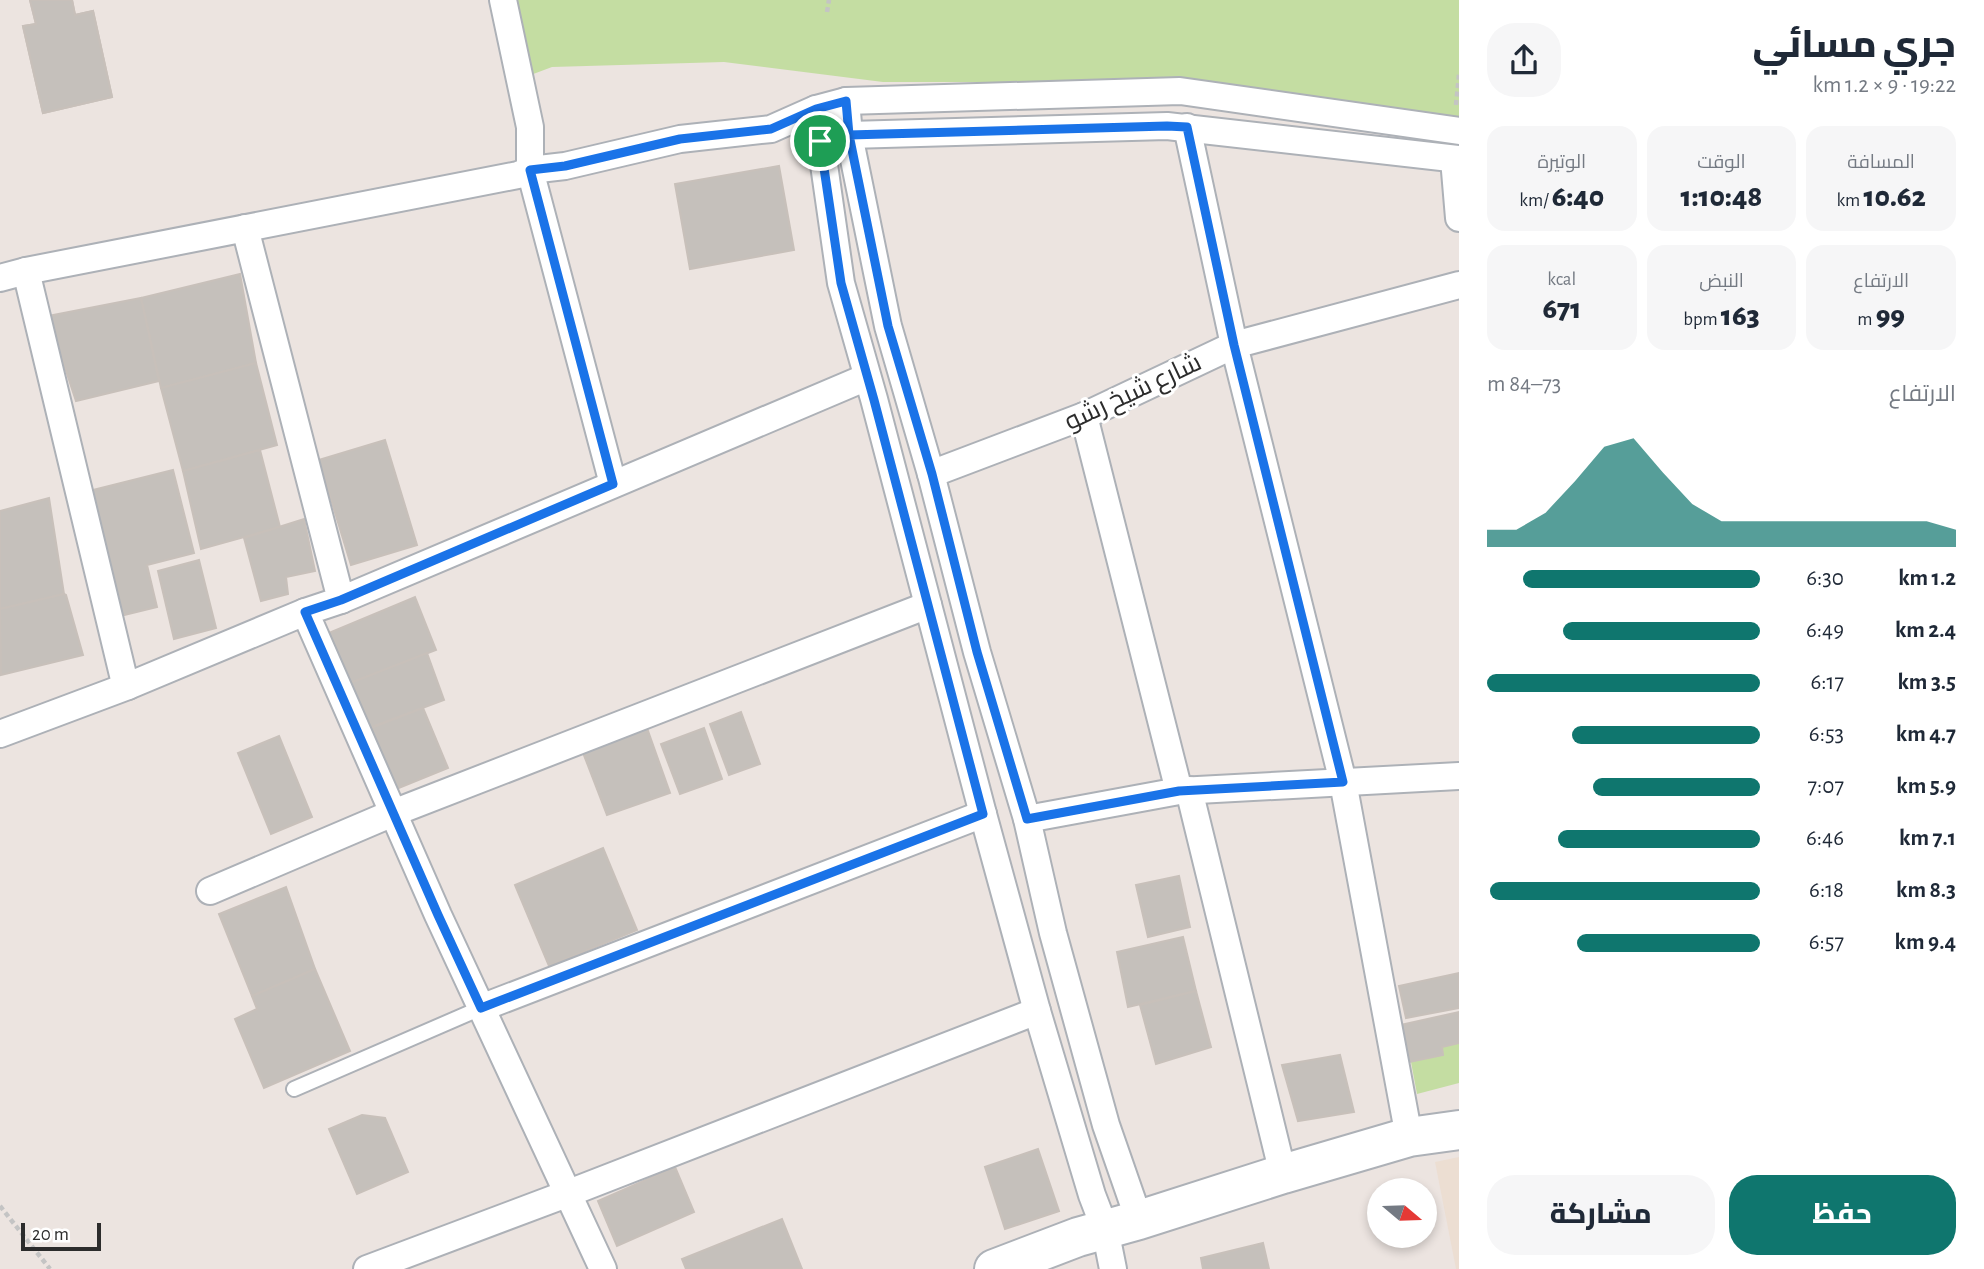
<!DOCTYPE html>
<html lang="ar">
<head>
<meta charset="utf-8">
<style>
	body { margin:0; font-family:"Alegreya Sans",Cairo,sans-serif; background:#f6f6f7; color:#1f2937; direction:rtl; height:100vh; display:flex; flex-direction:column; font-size:26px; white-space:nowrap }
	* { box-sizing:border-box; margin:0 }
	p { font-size:23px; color:#747a83 }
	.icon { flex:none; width:38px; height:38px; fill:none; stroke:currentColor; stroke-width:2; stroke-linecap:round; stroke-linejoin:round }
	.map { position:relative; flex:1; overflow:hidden; direction:ltr }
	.sheet { display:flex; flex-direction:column; background:#fff; width:525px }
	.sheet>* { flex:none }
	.needle { width:46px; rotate:109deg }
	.tools { position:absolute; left:1367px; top:1178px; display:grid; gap:14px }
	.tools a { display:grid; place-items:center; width:70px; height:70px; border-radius:50%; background:#fff; box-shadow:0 4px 10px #0003; font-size:35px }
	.scale { position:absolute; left:21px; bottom:18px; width:80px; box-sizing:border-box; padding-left:7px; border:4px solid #2c2c2c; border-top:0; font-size:19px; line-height:24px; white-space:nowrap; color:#2c2c2c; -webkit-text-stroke:5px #fff; paint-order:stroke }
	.pin { position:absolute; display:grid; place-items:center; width:60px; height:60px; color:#fff; margin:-30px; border:4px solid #fff; border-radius:50%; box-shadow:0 2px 7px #0007 }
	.round { display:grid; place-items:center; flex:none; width:74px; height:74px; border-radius:28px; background:#f6f6f7 }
	.overview { display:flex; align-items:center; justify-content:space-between; height:119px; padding:0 28px }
	h1 { font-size:38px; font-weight:800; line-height:52px }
	.metrics { display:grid; grid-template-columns:repeat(3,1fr); gap:10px; height:119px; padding:7px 28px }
	.metrics div { display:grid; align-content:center; border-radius:18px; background:#f6f6f7; text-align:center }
	.metrics b { font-size:30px; font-weight:800 }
	.metrics small { font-size:19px; font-weight:400 }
	.metrics p { font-size:19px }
	.chart { height:196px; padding:14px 28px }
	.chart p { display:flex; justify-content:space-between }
	.chart svg { width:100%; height:126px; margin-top:7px; fill:#0f766e; opacity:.7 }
	.primary-button { display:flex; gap:14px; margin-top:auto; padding:14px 28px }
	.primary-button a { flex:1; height:80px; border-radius:28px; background:#0f766e; color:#fff; font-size:28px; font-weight:800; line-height:80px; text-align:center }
	.primary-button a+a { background:#f6f6f7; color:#1f2937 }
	ul { padding:0 28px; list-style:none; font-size:23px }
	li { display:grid; grid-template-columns:112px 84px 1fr; align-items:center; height:52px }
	li i { height:18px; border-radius:9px; background:#0f766e }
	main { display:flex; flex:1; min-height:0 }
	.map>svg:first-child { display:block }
	.education { fill:#ecded2 }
	.green { fill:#c4dda2 }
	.building { fill:#c5c0bb; stroke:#c8c0ba; stroke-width:2 }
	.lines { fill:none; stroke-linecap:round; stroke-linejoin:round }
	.lane-casing { stroke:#adb1b7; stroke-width:18 }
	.street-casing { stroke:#adb1b7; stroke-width:30 }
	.secondary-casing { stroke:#adb1b7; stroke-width:42 }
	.path { stroke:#c4c4c4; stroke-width:4.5; stroke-dasharray:5 3.5; stroke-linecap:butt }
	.lane { stroke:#fff; stroke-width:14 }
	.street { stroke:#fff; stroke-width:26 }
	.secondary { stroke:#fff; stroke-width:38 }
	.route-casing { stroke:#fff; stroke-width:14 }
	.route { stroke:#1a73e8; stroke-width:9 }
	.labels { text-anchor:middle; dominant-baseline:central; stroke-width:6; stroke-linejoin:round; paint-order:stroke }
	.street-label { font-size:26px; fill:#2c2c2c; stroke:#fff }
</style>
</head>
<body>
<main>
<section class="sheet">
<div class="overview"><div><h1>جري مسائي</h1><p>19:22 · 9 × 1.2 km</p></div><a class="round"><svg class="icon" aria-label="share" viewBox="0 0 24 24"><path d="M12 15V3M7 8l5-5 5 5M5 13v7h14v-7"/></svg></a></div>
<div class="metrics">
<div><p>المسافة</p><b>10.62<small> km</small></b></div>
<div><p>الوقت</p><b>1:10:48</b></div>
<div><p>الوتيرة</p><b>6:40<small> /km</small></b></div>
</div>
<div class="metrics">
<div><p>الارتفاع</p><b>99<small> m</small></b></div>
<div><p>النبض</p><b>163<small> bpm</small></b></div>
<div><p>kcal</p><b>671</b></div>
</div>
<div class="chart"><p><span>الارتفاع</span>73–84 m</p>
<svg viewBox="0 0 160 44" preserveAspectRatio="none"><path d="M0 44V38L10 38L20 32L30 21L40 9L50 6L60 18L70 29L80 35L90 35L100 35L110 35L120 35L130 35L140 35L150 35L160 38V44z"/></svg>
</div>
<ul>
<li><b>1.2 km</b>6:30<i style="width:87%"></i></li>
<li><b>2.4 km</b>6:49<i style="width:72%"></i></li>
<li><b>3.5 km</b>6:17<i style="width:100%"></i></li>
<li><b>4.7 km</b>6:53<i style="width:69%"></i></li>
<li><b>5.9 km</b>7:07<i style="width:61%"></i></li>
<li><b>7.1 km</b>6:46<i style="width:74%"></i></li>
<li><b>8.3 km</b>6:18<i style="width:99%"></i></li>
<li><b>9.4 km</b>6:57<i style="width:67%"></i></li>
</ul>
<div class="primary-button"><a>حفظ</a><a>مشاركة</a></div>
</section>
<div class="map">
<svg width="1459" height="1269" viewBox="0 0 1459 1269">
	<rect width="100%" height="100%" fill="#ece4e0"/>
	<path class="education" d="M1459 1157V1269H1456L1435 1162Z"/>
	<g class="green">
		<path d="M494 0H1459V128L1180 82H883L724 62 552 67 512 82Z"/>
		<path d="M1459 1043V1083L1417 1094 1411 1062 1442 1055V1047Z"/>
	</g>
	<g class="building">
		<path d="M30 0H72L75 15 93 11 112 97 43 113 23 26 36 24Z"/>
		<path d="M30 0H72L75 15 93 11 112 97 43 113 23 26 36 24Z"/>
		<path d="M779 166 794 250 690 269 675 184Z"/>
		<path d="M240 274 256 363 161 388 141 298Z"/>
		<path d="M141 298 159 381 76 401 48 316Z"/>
		<path d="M256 363 277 445 183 471 161 388Z"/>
		<path d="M385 440 417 545 351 565 319 460Z"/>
		<path d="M260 450 280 527 201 549 183 471Z"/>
		<path d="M173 470 194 553 147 565 157 607 116 617 85 492Z"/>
		<path d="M49 498 64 594 0 609V511Z"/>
		<path d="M304 519 315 571 286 577 288 594 261 601 244 538Z"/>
		<path d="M199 560 216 628 174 639 158 571Z"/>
		<path d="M64 594 66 595 83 655 1 675 0 609Z"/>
		<path d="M415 597 436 650 345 685 324 635Z"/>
		<path d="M427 653 444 700 364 730 345 685Z"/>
		<path d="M423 708 448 768 394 790 371 728Z"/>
		<path d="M741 712 760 764 729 775 710 724Z"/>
		<path d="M647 728 670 793 607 815 582 750Z"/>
		<path d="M704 728 722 779 680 794 661 744Z"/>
		<path d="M279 736 312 817 271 834 238 753Z"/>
		<path d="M603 848 637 930 549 966 515 885Z"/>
		<path d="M1179 876 1190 927 1148 937 1136 885Z"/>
		<path d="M286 887 315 969 252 996 219 914Z"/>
		<path d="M1183 937 1196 991 1128 1007 1117 952Z"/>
		<path d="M315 969 350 1051 264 1088 235 1019 257 1009 252 996Z"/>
		<path d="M1459 973V1008L1406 1018 1399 986Z"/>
		<path d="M1196 991 1211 1047 1156 1064 1140 1005Z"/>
		<path d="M1459 1012V1043L1442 1047 1443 1055 1404 1063 1396 1026Z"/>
		<path d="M1340 1055 1354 1112 1298 1121 1282 1065Z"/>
		<path d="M362 1115 385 1118 408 1172 357 1194 329 1129Z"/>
		<path d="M1038 1149 1059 1211 1005 1229 985 1167Z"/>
		<path d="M675 1167 694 1212 617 1246 598 1201Z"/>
		<path d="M782 1219 802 1269H686L682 1259Z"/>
		<path d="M1263 1243 1269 1269H1203L1201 1258Z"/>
	</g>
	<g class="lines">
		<g class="lane-casing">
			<path id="lane" d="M294 1089 481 1008"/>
		</g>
		<g class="street-casing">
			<g id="street">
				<path d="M503 0 530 127V170L613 484"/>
				<path d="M846 101 849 135 888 326 931 474 977 652 1027 819 1053 933 1106 1125 1139 1220"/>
				<path d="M816 109 841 283 874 399 983 814 1037 1011 1092 1195 1105 1229 1113 1269"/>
				<path d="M1187 127 1234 345 1343 782 1409 1137"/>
				<path d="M834 138 849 135 1167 126 1459 159"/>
				<path d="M1454 159 1459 218"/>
				<path d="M245 228 341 600 305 612 438 915 603 1269"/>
				<path d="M26 271 123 675 128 686"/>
				<path d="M0 278 26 271 518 175 530 170 565 166 680 139 771 129 816 109 846 101 1180 91 1459 131"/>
				<path d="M1084 416 1179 791"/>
				<path d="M931 474 1084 416 1234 345 1459 285"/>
				<path d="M341 600 867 377"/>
				<path d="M0 734 128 686 305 612"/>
				<path d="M1189 790 1283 1174"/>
				<path d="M1027 819 1179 791 1459 776"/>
				<path d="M210 891 393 813 928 605"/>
				<path d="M481 1008 983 814"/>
				<path d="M367 1269 569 1193 1037 1011"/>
			</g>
		</g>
		<g class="secondary-casing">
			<path id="secondary" d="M994 1269 1078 1237 1139 1220 1283 1174 1409 1137 1459 1130"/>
		</g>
		<g class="path">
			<path d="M827 12 829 0"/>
			<path d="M1456 105 1459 74"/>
			<path d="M0 1206 50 1269"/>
		</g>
		<use href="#lane" class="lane"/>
		<use href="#street" class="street"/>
		<use href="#secondary" class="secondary"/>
	</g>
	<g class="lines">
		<g class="route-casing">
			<path id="route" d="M820 141 841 283 874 400 983 814 481 1008 438 915 305 612 341 600 613 484 530 170 565 166 680 139 771 129 816 109 846 101 849 135 1167 126 1187 127 1234 345 1343 782 1179 791 1027 819 977 652 932 474 888 326 849 135 820 141"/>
		</g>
		<use href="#route" class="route"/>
	</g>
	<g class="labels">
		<g class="street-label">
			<text transform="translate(1133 392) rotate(-25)">شارع شيخ رشو</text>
		</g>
	</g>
</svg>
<div class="tools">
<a><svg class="needle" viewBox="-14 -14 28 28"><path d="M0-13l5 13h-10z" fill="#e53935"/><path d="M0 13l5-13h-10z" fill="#747a83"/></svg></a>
</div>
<div class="scale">20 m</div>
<div class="pin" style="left:820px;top:141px;background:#1e9e55"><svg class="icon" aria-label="arrive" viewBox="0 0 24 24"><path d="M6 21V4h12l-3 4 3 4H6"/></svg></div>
</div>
</main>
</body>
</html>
